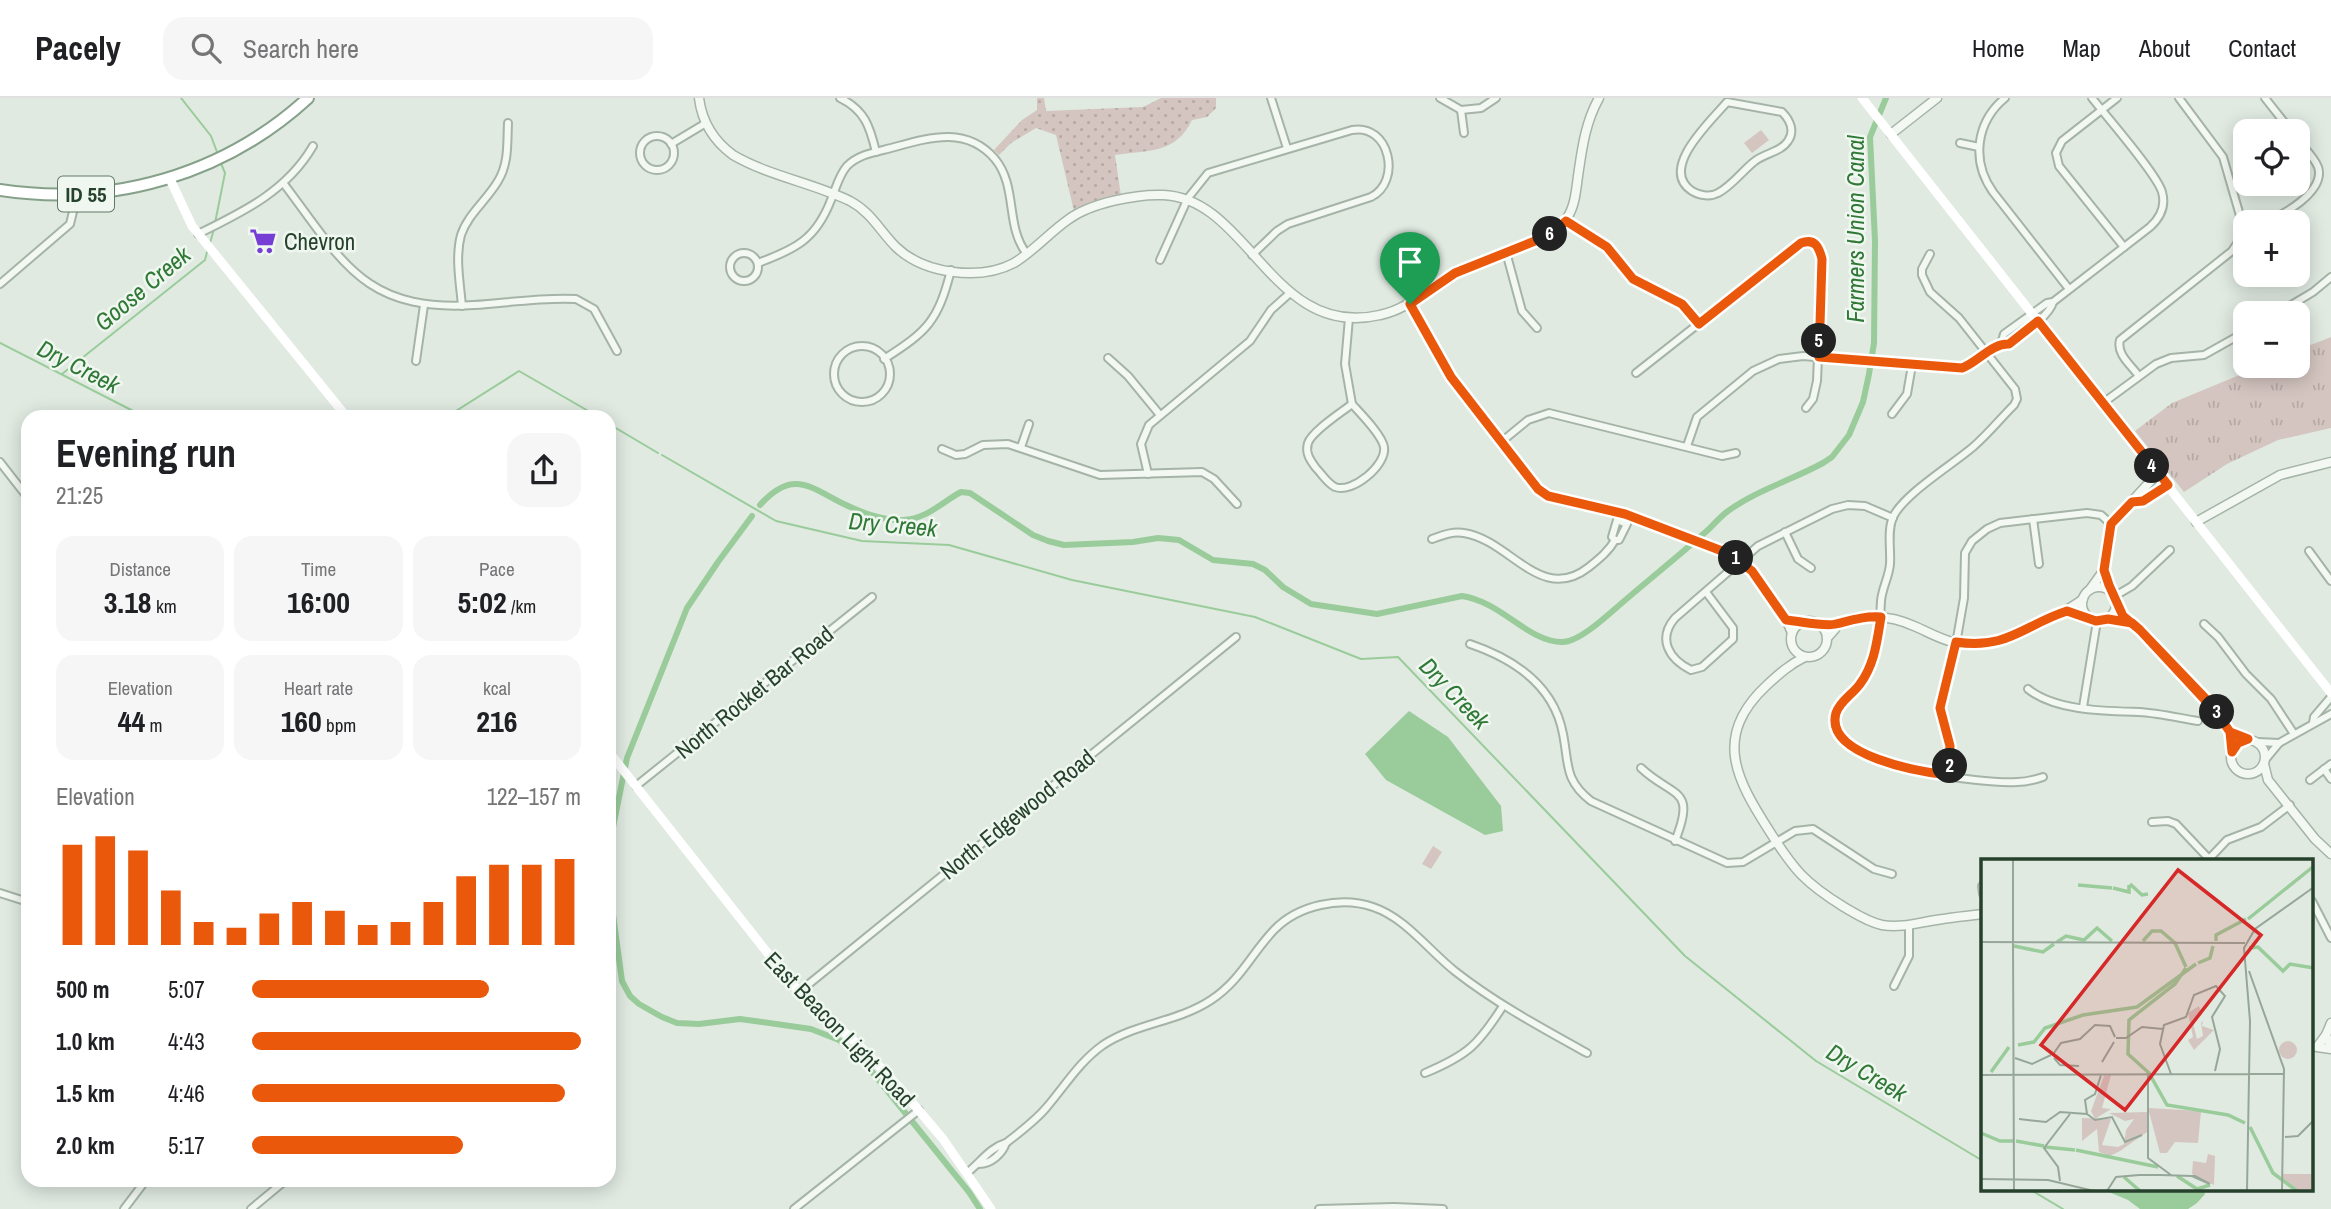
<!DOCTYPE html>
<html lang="en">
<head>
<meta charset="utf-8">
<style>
	body { margin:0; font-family:"Archivo Narrow",sans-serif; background:#f6f6f6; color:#202124; height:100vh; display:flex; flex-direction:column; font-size:26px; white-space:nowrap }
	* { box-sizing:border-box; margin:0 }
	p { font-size:23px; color:#757577 }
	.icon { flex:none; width:38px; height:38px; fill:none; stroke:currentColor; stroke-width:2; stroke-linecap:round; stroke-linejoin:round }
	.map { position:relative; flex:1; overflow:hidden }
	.drawer { position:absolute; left:21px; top:312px; width:595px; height:777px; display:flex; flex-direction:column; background:#fff; border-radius:21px; box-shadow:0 4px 18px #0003 }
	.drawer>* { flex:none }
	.controls { position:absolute; left:2233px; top:21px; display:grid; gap:14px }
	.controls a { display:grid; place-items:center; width:77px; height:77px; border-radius:14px; background:#fff; box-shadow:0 4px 18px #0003; font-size:35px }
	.pin { position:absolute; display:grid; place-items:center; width:60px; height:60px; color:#fff; margin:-72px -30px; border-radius:50% 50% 50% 0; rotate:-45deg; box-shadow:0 0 7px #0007 }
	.pin .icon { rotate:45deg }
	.km { position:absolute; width:35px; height:35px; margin:-18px; border-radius:50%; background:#222; color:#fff; font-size:19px; line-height:35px; text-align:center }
	.round { display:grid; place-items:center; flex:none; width:74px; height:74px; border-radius:21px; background:#f6f6f6 }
	.head { display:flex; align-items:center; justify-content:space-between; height:119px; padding:0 35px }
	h1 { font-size:38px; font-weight:800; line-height:52px }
	.figures { display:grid; grid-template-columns:repeat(3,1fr); gap:10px; height:119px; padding:7px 35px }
	.figures div { display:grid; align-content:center; border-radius:18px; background:#f6f6f6; text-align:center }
	.figures b { font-size:30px; font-weight:800 }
	.figures small { font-size:19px; font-weight:400 }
	.figures p { font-size:19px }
	.chart { height:196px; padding:14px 35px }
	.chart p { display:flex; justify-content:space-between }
	.chart svg { width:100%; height:126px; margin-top:7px; stroke:#ea580c; stroke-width:6 }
	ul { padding:0 35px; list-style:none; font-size:23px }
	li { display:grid; grid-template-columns:112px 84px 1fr; align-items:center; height:52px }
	li i { height:18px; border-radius:9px; background:#ea580c }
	header { display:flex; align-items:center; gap:42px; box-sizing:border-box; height:98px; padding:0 35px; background:#fff; border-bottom:2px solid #e0e0e0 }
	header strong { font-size:33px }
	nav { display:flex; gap:38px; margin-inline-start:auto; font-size:24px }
	.search { width:490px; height:63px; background:#f6f6f6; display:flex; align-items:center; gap:18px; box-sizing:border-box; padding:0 24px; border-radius:21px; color:#757577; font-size:26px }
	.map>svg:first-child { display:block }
	.grass { fill:url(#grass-tufts) }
	.park { fill:url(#park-dots) }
	.pitch { fill:#d4c5c0 }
	.water { fill:#99cc9a }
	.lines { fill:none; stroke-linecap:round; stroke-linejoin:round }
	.stream { stroke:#99cc9a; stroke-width:2 }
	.canal { stroke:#99cc9a; stroke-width:6 }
	.minor-casing { stroke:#a5b4a7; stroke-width:10 }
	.tertiary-casing { stroke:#a5b4a7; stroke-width:11 }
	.trunk-casing { stroke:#86a18a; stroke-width:14 }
	.minor { stroke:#f3f8f3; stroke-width:6 }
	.tertiary { stroke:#f3f8f3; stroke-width:8 }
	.secondary { stroke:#fff; stroke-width:9 }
	.trunk { stroke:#fff; stroke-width:10 }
	.route-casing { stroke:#fff; stroke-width:14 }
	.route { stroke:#ea580c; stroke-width:9 }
	.labels { text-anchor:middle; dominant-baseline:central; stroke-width:5; stroke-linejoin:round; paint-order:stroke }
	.shield { fill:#eff7f0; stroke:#637867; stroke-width:2 }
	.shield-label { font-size:21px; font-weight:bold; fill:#27422c }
	.poi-label { font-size:23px; fill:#27422c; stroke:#eff7f0; text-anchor:start }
	.street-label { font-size:23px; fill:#27422c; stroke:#eff7f0 }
	.water-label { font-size:24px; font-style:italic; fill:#2f7835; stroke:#eff7f0 }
	.inset-river { fill:none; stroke:#99cc9a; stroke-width:3.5 }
	.inset-road { fill:none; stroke:#96a799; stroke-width:2 }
	.view { fill:#d62828; fill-opacity:0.15; stroke:#d62828; stroke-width:3.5 }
	.inset-edge { fill:none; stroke:#27422c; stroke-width:3.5 }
</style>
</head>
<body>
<header>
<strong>Pacely</strong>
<div class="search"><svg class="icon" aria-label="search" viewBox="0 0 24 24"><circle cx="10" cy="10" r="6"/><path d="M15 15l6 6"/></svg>Search here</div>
<nav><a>Home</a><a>Map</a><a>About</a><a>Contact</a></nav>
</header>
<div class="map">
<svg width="2331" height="1111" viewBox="0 0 2331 1111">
	<defs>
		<pattern id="grass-tufts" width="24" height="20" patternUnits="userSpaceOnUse" patternTransform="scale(1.75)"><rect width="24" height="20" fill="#d4c5c0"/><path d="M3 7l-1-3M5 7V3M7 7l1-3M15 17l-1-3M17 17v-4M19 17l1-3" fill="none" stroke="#b6aaa5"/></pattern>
		<pattern id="park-dots" width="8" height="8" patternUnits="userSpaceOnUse" patternTransform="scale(1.75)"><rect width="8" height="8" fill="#d4c5c0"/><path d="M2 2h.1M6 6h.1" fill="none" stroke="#b6aaa5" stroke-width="1.8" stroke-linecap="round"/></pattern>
	</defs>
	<rect width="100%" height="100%" fill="#e0eae1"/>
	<path class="grass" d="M2331 239V330L2278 342 2227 366 2184 394 2135 333 2172 305 2261 268H2298V252Z"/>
	<path class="park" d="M1037 0H1044L1046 13 1143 9 1161 0H1216V10L1207 19 1192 22C1176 56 1148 52 1115 57L1121 98 1089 105 1074 113 1056 37 1036 30 1011 45 999 57 994 52 1022 22 1037 12Z"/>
	<g class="pitch">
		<path d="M1761 32 1769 42 1752 55 1744 45Z"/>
		<path d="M1433 748 1442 754 1431 771 1422 766Z"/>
	</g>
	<g class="water">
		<path d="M1409 613 1448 639 1501 708 1503 733 1485 737 1386 682 1365 656Z"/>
		<path d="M2104 1092H2204L2205 1096 2197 1105 2188 1111H2140L2128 1102Z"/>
	</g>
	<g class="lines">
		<g class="stream">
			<path d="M181 0 211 38 217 54"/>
			<path d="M215 125 225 75 220 63"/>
			<path d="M210 145 214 131"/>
			<path d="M0 245 143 318"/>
			<path d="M62 276 205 162 207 154"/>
			<path d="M448 318 519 273 597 318"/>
			<path d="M609 326 658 355"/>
			<path d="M662 357 776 423 862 443 949 447 1072 482 1255 519 1361 561 1398 559 1685 858 1816 963 1983 1063"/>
			<path d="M2031 1092 2063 1111"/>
		</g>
		<g class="canal">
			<path d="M760 407C794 369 812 391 846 407 862 415 885 423 903 422 927 421 942 404 961 394L970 395 1033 437 1048 443 1064 447 1133 444 1158 440 1179 442 1213 462 1253 466 1265 472 1283 489 1311 506 1377 516 1462 498C1502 504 1528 544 1562 544 1579 545 1610 515 1623 504 1652 479 1681 456 1709 431 1715 425 1721 418 1728 413 1757 392 1792 382 1823 365L1832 359 1849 337 1863 304 1869 276 1874 245 1875 143 1870 39 1886 0"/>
			<path d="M752 418 718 464 687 510 627 660 611 739 609 787 622 883 630 898 639 906 662 919 677 925 699 926 740 921 762 924 811 931 839 942 865 965 969 1094 980 1111"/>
		</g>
		<g class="minor-casing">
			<g id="minor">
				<path d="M840 0C865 12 870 29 876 54"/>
				<path d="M1271 0 1287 50"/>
				<path d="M1440 0 1461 12"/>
				<path d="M2005 0C1976 24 1971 63 1993 94L2069 191"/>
				<path d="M2117 0 2062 43 2056 55 2059 68 2124 149"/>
				<path d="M2179 0 2223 59 2243 128"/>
				<path d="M2265 0 2291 33"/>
				<path d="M1727 4 1782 14C1790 22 1795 33 1788 43 1781 54 1765 55 1755 63 1743 72 1732 88 1718 95 1711 99 1700 98 1692 93 1658 71 1711 23 1727 4Z"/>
				<path d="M1461 12 1481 10 1496 0"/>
				<path d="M1461 12 1464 35"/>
				<circle cx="657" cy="55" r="17"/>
				<path d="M1960 45 1979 49"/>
				<path d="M671 46 706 25"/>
				<path d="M284 86C343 164 364 214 474 207 507 205 543 199 576 201L594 211 617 253"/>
				<path d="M1566 123 1607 149 1633 181 1682 206 1699 226"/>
				<path d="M2262 124C2281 120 2326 93 2318 69 2314 59 2304 50 2298 42"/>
				<path d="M198 136C243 114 287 93 313 48"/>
				<path d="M1506 154 1522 213 1537 230"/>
				<circle cx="744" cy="169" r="14"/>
				<path d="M1930 156 1922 171V177L1930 194 1959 220 2015 291 2017 301 2014 307C2000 321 1988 336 1973 349 1952 367 1904 396 1893 419 1887 433 1891 451 1890 466 1889 479 1882 490 1881 503 1880 520 1880 538 1875 555 1872 565 1867 576 1861 584 1851 598 1832 608 1836 628 1844 669 1981 686 2017 684 2026 684 2034 682 2043 679"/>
				<path d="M1160 162 1188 100 1208 75 1352 32C1390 25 1402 84 1371 99L1288 126 1277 133 1252 157"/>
				<path d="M758 165C796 151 816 141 831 102 836 90 839 77 847 68 859 56 876 54 891 50 928 40 966 27 995 61 1018 89 1005 129 1027 156"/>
				<path d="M0 186 70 126 77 97"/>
				<path d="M2053 204 2150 129C2160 120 2166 108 2162 94 2157 76 2106 18 2092 0"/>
				<path d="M2053 204C2050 218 2021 237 2009 246H2001L2004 236 2047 205Z"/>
				<path d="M462 208C460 185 455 159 461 137 468 116 487 102 498 83 509 65 507 45 508 25"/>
				<path d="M2278 215 2313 194 2331 179"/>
				<path d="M1349 220 1345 266 1352 306"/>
				<circle cx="862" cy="276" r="28"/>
				<path d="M1108 260 1128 278 1160 317"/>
				<path d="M884 261C928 233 938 223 951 172"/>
				<path d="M416 263 424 207"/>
				<path d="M1636 275 1801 145C1815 140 1819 149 1822 161L1817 283 1813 301 1806 310"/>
				<path d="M2138 277C2131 267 2116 256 2120 242L2232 153 2242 138 2243 128 2245 127"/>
				<path d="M2103 305 2156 266 2171 260 2204 257 2245 234"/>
				<path d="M1352 306C1361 316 1382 337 1384 349 1387 367 1352 396 1335 389 1327 385 1322 376 1316 370 1310 362 1305 355 1308 345 1312 333 1342 314 1352 306Z"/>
				<path d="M1892 316 1907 296 1912 267"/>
				<path d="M1500 345 1528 322 1549 315 1722 358 1736 355"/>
				<path d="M1687 348 1697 319 1753 273 1779 261 1803 258 1953 271 1973 266 2001 246"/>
				<path d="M1021 349 1029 326"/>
				<path d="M942 351 956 357 965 356 983 347 1008 346 1100 377 1202 374 1214 381 1237 406"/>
				<path d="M0 364 28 400"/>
				<path d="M1148 376 1141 346 1149 327 1250 243 1271 212 1290 195"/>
				<path d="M2033 421 2039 466"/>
				<path d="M1785 434 1798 461 1811 470"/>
				<path d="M1432 441C1443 437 1453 433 1464 435 1510 442 1541 507 1589 469 1599 461 1609 453 1615 442H1619L1627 426 1617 422 1612 439 1615 442"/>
				<path d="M2309 453 2331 483"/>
				<path d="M1706 494 1733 530V541L1702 569 1691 572C1669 561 1657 541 1675 520L1758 448 1832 411 1848 407 1865 408 1893 420"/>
				<path d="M2115 498 2132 488 2170 452"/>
				<path d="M2204 526 2218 539 2246 576 2271 601 2294 636"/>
				<path d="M1470 546C1514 561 1554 587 1563 636 1569 666 1564 682 1591 703L1727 765 1743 764 1795 733 1813 731 1874 771 1892 776"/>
				<path d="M2028 591C2055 613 2105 613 2139 614 2158 615 2179 620 2198 623"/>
				<path d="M2083 609 2097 523"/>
				<path d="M2313 625 2314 619 2331 599"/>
				<path d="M2258 644 2279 645"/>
				<path d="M2265 662 2279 645 2331 616"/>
				<path d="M1641 670C1673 700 1697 689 1675 743"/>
				<path d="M2324 671 2331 681"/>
				<path d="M1949 677 1951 655 1940 610 1953 563 1964 500 1965 455 1972 443 1987 431 2000 425 2087 415 2101 417 2111 426"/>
				<path d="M2310 682 2331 666"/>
				<path d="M636 688 872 499"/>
				<path d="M2152 724 2168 723 2176 726 2211 763"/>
				<path d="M2209 761 2227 742 2261 729 2290 707"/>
				<path d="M1982 788 1983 796"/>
				<path d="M0 795 28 804"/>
				<path d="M2312 803 2331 840"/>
				<path d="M1894 888 1909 858V827"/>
				<path d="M799 894 1236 539"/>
				<path d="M1425 975C1468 957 1478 947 1503 908"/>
				<path d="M1006 1045C1020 1034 1035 1023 1046 1010 1065 988 1079 964 1103 947 1136 925 1178 924 1211 902 1241 882 1251 856 1274 832 1298 807 1341 798 1373 809 1406 820 1429 853 1456 874 1497 906 1542 930 1587 955"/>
				<path d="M967 1075C981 1064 989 1050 1006 1045 1002 1056 991 1066 979 1066"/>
				<path d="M124 1111 146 1082"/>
				<path d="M251 1111 286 1082"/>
				<path d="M794 1111 919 1012"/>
				<path d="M1319 1111 1394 1109 1443 1111"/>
			</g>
		</g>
		<g class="tertiary-casing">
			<g id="tertiary">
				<path d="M699 0C702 24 714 43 733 57 769 78 813 85 850 103 871 114 880 133 896 149 924 176 980 183 1014 165 1034 153 1050 134 1069 121 1091 105 1136 96 1163 97 1249 100 1272 242 1380 217 1414 210 1431 184 1461 172 1487 162 1552 143 1567 120 1575 108 1576 93 1578 78 1582 51 1585 25 1599 0"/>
				<path d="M1891 36 1937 0"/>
				<path d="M1410 206 1451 279 1538 391 1548 398 1625 416 1730 456 1747 468 1756 479 1786 521 1792 535"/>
				<path d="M2132 404 2143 403 2168 387"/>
				<path d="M2196 424 2280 377 2331 364"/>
				<circle cx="2099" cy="506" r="17"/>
				<path d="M2091 490 2104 472 2111 426 2158 375"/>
				<path d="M2117 506 2123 518 2140 532 2209 603 2230 634 2232 654"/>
				<circle cx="1809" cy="541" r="18"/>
				<path d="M1836 526C1860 515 1890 517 1914 528 1926 533 1936 539 1949 543 1988 553 2012 539 2046 522 2059 515 2071 511 2083 501"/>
				<path d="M1819 527 1836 526 1835 531 1827 540"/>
				<path d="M1805 559C1790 566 1779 576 1767 587 1712 638 1736 681 1770 734 1794 772 1805 785 1844 809 1856 816 1868 824 1882 827 1898 830 1914 826 1930 823 1947 820 1965 818 1983 816"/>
				<circle cx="2248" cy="659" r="17"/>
				<path d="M2264 666 2268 682 2315 741 2331 756"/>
				<path d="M2331 925 2326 937 2331 949"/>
				<path d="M2326 937 2317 949 2331 951"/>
			</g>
		</g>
		<g class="trunk-casing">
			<path id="trunk" d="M0 92C112 109 224 77 308 0"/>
		</g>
		<use href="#minor" class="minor"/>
		<use href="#tertiary" class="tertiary"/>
		<g class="secondary">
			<path d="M1862 0 2331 595"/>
			<path d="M170 81 192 128 346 318"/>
			<path d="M609 654 792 886 865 953 899 989 943 1041 991 1111"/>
		</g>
		<use href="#trunk" class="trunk"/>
	</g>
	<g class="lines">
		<g class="route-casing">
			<path id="route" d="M1410 206 1451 279 1538 391 1548 398 1625 416 1730 456 1752 473 1786 522C1799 523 1825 529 1836 526 1852 522 1864 518 1881 519 1877 542 1875 566 1860 586 1853 596 1840 603 1836 615 1824 658 1921 674 1949 677L1950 648 1940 610 1956 544C2007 552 2024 527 2067 513L2096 523 2108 521 2132 525 2140 532 2217 615 2230 634 2232 654 2238 645 2248 641 2230 634 2208 603 2140 532 2123 518 2109 487 2104 472 2111 426 2132 404 2143 403 2168 387 2038 223 2009 246C1992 245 1978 264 1962 270L1819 259 1822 161C1819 149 1815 140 1801 145L1699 226 1682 206 1633 181 1607 149 1566 123 1556 132 1545 139 1455 175 1410 206"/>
		</g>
		<use href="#route" class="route"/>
	</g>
	<defs>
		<g id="supermarket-bare" transform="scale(2.1)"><path d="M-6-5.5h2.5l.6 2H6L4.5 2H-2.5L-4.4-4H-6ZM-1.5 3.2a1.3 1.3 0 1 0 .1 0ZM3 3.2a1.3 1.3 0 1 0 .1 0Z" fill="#763ed5" stroke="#eff7f0" stroke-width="2.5" paint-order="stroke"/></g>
	</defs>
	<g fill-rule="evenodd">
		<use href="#supermarket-bare" x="263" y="143"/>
	</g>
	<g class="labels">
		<rect class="shield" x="58" y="78.5" width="56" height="35" rx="5"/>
		<g class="shield-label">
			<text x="86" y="96">ID 55</text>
		</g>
		<g class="poi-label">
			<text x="284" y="143">Chevron</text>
		</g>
		<g class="street-label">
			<text transform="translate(754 594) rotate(-39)">North Rocket Bar Road</text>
			<text transform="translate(1017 716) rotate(-39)">North Edgewood Road</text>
			<text transform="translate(840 931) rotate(46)">East Beacon Light Road</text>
		</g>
		<g class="water-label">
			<text transform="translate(1855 131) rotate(-90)">Farmers Union Canal</text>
			<text transform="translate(142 190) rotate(-40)">Goose Creek</text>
			<text transform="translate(79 268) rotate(27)">Dry Creek</text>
			<text transform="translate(893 426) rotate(5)">Dry Creek</text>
			<text transform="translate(1455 595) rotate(46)">Dry Creek</text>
			<text transform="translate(1867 974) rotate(31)">Dry Creek</text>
		</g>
	</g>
	<g transform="translate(1981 761)">
		<rect width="332" height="332" fill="#e0eae1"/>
		<path d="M130 216 121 249 130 250 114 260 110 252 123 217ZM167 249 220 252 217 284 194 283 186 294H179ZM166 253V273L139 292 129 297 118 293 116 270 101 282V259L130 260 121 286 137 288 143 285 145 271 153 260 144 262 128 254Z" fill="#d4c5c0"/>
		<path d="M302 315H332V332H318L302 322Z" fill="#d4c5c0"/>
		<path d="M218 147 221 155 212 164 216 180 222 177 220 164 222 162 221 167 233 171 213 191 207 181 212 178 207 154ZM227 295 234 297 233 326 211 315 212 302 225 304Z" fill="#d4c5c0"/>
		<path d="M298 191a9 9 0 1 1 18 0a9 9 0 1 1-18 0Z" fill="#d4c5c0"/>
		<path class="inset-river" d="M149 25 161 36 167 35M97 26 131 29M132 29 148 33V26M267 60 333 7M162 82 171 72H180L194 84 205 108M235 82V76L265 60M76 83 85 77 103 81 116 69 131 82M33 87 62 93 73 85M268 89 277 88 302 112 309 105 333 109M217 104 229 99 232 87M205 109 194 125 148 161 147 195 168 214 186 246 247 256 264 264M37 186 53 183 64 169 102 156 156 148 215 105M10 213 28 188M269 268 292 314 316 332M0 274 19 282H32M35 282 63 287M64 288 94 291M95 291 177 308M196 317 216 330 229 326M143 318 159 332"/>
		<path class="inset-road" d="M32 0V83M0 83 264 84M32 83 33 332M268 112 303 210 301 332M135 179H145L161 168 182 170M73 194 80 184 99 180 114 166 129 167 134 178M34 199 51 205 70 196M73 199 79 206 98 207M121 203 133 183M167 215V299L190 316M190 215 179 185 183 166 205 158 213 136 235 127 244 137 231 158 239 190 234 212M269 215H303M0 216 268 215M120 216 114 235 104 241 106 255 114 261 131 258 144 283 161 276M38 260 65 263 79 253 106 255M304 278 317 277 333 261M163 316H158H179H172M179 316 211 317M211 317H214L229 325 222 322ZM0 320 67 321 113 332M79 322 77 308 63 289 89 255M126 332 135 318 158 316M266 332 269 162 263 89 274 70 333 28"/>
		<path class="view" d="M197 11 280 76 144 251 60 186Z"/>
		<rect width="332" height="332" class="inset-edge"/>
	</g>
</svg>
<div class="controls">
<a><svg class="icon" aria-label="locate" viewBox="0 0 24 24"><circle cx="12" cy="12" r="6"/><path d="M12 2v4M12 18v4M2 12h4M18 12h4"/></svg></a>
<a>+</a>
<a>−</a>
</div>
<div class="pin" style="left:1410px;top:206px;background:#1e9e55"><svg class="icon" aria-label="arrive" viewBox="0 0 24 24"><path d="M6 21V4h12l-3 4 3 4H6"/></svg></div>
<b class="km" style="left:1736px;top:460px">1</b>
<b class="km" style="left:1950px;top:668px">2</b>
<b class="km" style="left:2217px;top:614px">3</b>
<b class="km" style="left:2152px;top:368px">4</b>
<b class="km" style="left:1819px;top:243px">5</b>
<b class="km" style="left:1550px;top:136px">6</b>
<section class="drawer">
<div class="head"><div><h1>Evening run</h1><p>21:25</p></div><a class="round"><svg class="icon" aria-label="share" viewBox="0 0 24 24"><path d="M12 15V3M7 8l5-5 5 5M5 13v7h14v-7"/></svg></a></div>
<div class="figures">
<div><p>Distance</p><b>3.18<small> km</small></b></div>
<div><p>Time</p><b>16:00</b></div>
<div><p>Pace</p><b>5:02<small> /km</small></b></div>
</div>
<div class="figures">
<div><p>Elevation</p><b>44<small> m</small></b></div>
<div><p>Heart rate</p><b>160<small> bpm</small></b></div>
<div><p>kcal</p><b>216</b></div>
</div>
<div class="chart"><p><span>Elevation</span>122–157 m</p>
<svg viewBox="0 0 160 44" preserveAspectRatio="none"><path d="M5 44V9M15 44V6M25 44V11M35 44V25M45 44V36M55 44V38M65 44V33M75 44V29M85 44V32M95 44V37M105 44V36M115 44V29M125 44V20M135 44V16M145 44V16M155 44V14"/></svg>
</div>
<ul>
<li><b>500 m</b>5:07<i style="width:72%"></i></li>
<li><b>1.0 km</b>4:43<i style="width:100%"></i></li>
<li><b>1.5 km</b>4:46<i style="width:95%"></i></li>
<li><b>2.0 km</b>5:17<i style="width:64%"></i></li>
</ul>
</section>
</div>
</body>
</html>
